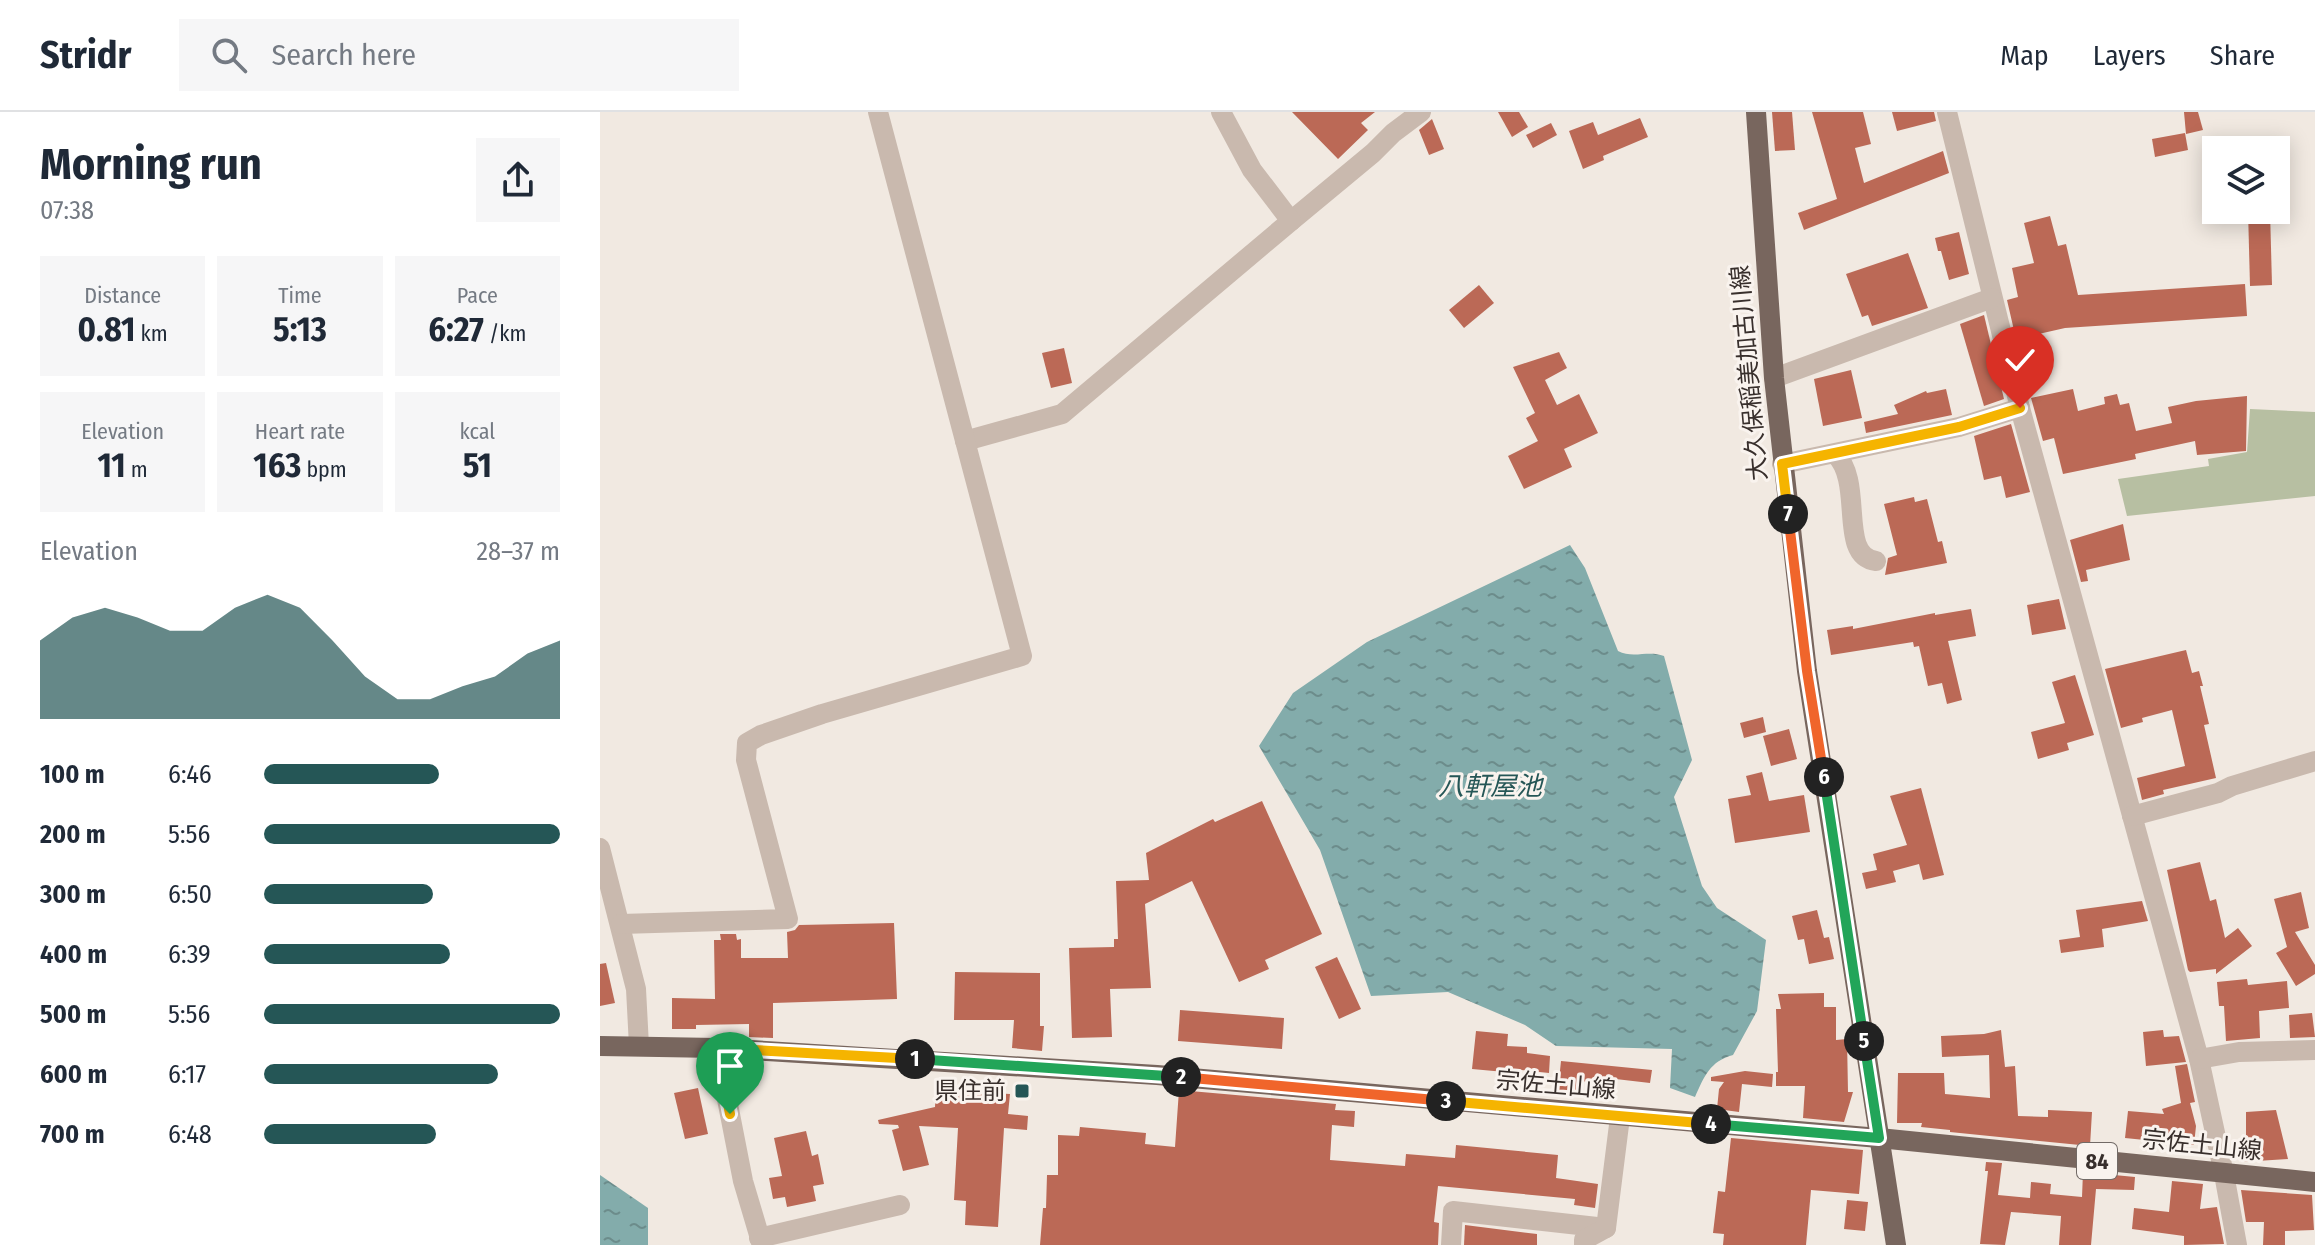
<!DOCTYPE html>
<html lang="en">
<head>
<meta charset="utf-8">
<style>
	body { margin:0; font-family:"Fira Sans Condensed","Noto Sans JP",sans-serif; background:#f6f6f7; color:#1f2937; height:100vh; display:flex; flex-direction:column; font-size:30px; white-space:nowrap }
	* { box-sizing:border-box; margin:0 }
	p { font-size:26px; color:#747a83 }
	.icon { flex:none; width:44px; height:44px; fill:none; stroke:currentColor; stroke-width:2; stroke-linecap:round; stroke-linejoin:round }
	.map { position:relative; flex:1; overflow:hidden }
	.details { display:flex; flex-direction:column; background:#fff; width:600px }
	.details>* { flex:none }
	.controls { position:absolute; left:1602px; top:24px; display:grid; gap:16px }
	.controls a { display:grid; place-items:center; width:88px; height:88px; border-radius:0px; background:#fff; box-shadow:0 4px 20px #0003; font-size:40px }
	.pin { position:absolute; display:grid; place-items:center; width:68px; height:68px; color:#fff; margin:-82px -34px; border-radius:50% 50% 50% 0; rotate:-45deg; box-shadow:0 0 8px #0007 }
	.pin .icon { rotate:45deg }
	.km { position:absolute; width:40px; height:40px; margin:-20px; border-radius:50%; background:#222; color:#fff; font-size:22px; line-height:40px; text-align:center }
	.round { display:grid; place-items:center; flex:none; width:84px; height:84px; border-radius:0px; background:#f6f6f7 }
	.summary { display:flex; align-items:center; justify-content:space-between; height:136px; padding:0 40px }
	h1 { font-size:44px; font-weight:700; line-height:60px }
	.stats { display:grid; grid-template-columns:repeat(3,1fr); gap:12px; height:136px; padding:8px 40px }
	.stats div { display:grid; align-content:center; border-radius:0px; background:#f6f6f7; text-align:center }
	.stats b { font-size:34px; font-weight:700 }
	.stats small { font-size:22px; font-weight:400 }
	.stats p { font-size:22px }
	.chart { height:224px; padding:16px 40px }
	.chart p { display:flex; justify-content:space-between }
	.chart svg { width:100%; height:144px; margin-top:8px; fill:#255656; opacity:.7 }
	ul { padding:0 40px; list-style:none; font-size:26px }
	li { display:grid; grid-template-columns:128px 96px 1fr; align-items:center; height:60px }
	li i { height:20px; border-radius:10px; background:#255656 }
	header { display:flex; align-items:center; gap:48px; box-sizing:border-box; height:112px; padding:0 40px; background:#fff; border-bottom:2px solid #e0e1e3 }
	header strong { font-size:38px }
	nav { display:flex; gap:44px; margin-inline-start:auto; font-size:28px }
	.search { width:560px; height:72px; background:#f6f6f7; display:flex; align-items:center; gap:20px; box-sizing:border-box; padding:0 28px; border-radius:0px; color:#747a83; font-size:30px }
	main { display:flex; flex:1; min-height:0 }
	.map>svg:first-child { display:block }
	.green { fill:#b7bfa2 }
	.water { fill:url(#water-ripples) }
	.building { fill:#bb6956 }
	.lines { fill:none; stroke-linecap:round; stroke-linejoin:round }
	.minor { stroke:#c9b9ae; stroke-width:20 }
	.major { stroke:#78665e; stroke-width:20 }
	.split-1-casing { stroke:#fff; stroke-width:16 }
	.split-2-casing { stroke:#fff; stroke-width:16 }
	.split-3-casing { stroke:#fff; stroke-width:16 }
	.split-4-casing { stroke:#fff; stroke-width:16 }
	.split-5-casing { stroke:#fff; stroke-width:16 }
	.split-6-casing { stroke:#fff; stroke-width:16 }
	.split-7-casing { stroke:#fff; stroke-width:16 }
	.split-8-casing { stroke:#fff; stroke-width:16 }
	.split-1 { stroke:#f5b400; stroke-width:10 }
	.split-2 { stroke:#22a559; stroke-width:10 }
	.split-3 { stroke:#f0652b; stroke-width:10 }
	.split-4 { stroke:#f5b400; stroke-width:10 }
	.split-5 { stroke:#22a559; stroke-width:10 }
	.split-6 { stroke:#22a559; stroke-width:10 }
	.split-7 { stroke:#f0652b; stroke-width:10 }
	.split-8 { stroke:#f5b400; stroke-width:10 }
	.poi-dot { fill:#255656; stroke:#f9f3ee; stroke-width:3 }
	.labels { text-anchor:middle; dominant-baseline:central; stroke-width:6; stroke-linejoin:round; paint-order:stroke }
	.shield { fill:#f9f3ee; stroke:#726a66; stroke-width:2 }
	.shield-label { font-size:22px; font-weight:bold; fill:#382f2c }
	.street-label { font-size:24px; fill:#382f2c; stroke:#f9f3ee }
	.poi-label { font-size:24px; fill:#382f2c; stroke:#f9f3ee; text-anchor:end }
	.water-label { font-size:26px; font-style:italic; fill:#255656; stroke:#f9f3ee }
</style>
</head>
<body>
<header>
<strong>Stridr</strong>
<div class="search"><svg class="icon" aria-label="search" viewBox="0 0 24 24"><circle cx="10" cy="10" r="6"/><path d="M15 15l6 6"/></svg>Search here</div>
<nav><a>Map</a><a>Layers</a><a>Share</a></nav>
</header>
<main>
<section class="details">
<div class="summary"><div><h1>Morning run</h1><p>07:38</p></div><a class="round"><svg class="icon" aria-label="share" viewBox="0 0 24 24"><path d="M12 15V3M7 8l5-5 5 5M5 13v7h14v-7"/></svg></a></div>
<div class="stats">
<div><p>Distance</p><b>0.81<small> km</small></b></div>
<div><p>Time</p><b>5:13</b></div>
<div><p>Pace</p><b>6:27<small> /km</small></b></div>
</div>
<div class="stats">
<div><p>Elevation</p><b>11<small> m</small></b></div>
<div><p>Heart rate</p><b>163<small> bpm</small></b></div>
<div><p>kcal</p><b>51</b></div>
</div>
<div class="chart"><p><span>Elevation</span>28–37 m</p>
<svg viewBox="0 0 160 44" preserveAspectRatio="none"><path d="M0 44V20L10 13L20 10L30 13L40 17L50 17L60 10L70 6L80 10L90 20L100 31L110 38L120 38L130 34L140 31L150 24L160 20V44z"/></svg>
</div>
<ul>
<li><b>100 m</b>6:46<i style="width:59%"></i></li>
<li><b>200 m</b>5:56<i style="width:100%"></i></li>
<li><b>300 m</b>6:50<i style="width:57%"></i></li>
<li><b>400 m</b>6:39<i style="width:63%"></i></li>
<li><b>500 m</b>5:56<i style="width:100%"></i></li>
<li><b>600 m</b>6:17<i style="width:79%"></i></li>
<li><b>700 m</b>6:48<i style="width:58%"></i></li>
</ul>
</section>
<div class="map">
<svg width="1715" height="1133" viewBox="0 0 1715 1133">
	<defs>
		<pattern id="water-ripples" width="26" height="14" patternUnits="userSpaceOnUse" patternTransform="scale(2)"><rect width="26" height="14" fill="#83acab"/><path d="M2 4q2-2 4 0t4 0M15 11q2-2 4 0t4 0" fill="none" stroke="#6c8c8b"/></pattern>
	</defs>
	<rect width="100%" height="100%" fill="#f1e9e1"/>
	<path class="green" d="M1650 297 1715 300V384L1527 404 1518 367 1609 354 1608 347 1647 340Z"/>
	<g class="water">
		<path d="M970 433 985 456 1018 539C1033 547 1048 538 1064 544L1092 648 1074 685 1102 774 1117 796 1166 828 1157 899 1133 943C1110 949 1104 965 1095 985L1070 976 1072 937 956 934 925 913 848 880 771 884 720 738 659 634 693 581 767 530Z"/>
		<path d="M0 1063 48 1096V1133H0Z"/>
	</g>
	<g class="building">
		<path d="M692 0H775L761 11 768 18 738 47Z"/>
		<path d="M898 0H919L928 15 912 25Z"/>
		<path d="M1172 0H1192L1195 38 1175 39Z"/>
		<path d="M1212 0H1263L1271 32 1255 36 1264 71 1343 39 1349 61 1204 118 1198 101 1237 87Z"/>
		<path d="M1292 0H1334L1336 9 1297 19Z"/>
		<path d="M1584 0H1598L1603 18 1586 22Z"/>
		<path d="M1040 6 1048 25 1003 44 1004 48 983 57 969 19 993 10 998 23Z"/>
		<path d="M832 7 844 37 829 43 819 18Z"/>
		<path d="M951 11 957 23 933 36 926 23Z"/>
		<path d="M1585 21 1588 38 1555 45 1552 27Z"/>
		<path d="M1648 98H1670L1672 173 1650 174Z"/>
		<path d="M1450 104 1458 134 1466 132 1478 183 1645 172 1647 204 1465 216 1416 227 1407 188 1418 185 1412 156 1434 151 1424 111Z"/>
		<path d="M1359 120 1369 162 1349 168 1341 139H1338L1335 126Z"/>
		<path d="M1308 141 1328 196 1272 214 1268 203 1262 205 1246 162Z"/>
		<path d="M879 173 894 191 864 216 849 198Z"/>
		<path d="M1384 203 1404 287 1384 294 1360 212Z"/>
		<path d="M464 236 472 271 451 276 442 241Z"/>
		<path d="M959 240 967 256 945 268 957 293 979 282 998 321 964 337 972 355 924 377 908 344 938 329 926 306 935 301 913 255Z"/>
		<path d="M1251 258 1262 306 1223 314 1214 267Z"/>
		<path d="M1346 277 1352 303 1266 321 1264 310 1298 302 1294 293 1326 279 1327 281Z"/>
		<path d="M1473 277 1478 299 1505 292 1504 285 1517 282 1520 293 1529 291 1536 319 1572 311 1568 295 1596 289 1647 284 1646 339 1597 343 1595 329 1535 342 1536 347 1463 362 1454 326 1443 329 1431 286Z"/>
		<path d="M1411 312 1430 380 1406 386 1401 364 1384 368 1374 324Z"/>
		<path d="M1314 385 1315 390 1327 387 1338 430 1342 429 1347 451 1285 463 1288 446 1297 443 1284 392Z"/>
		<path d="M1523 412 1530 448 1486 458 1488 469 1481 470 1470 428Z"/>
		<path d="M1459 487 1466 517 1432 523 1427 493Z"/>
		<path d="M1371 497 1376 524 1348 529 1362 588 1347 592 1342 571 1328 574 1319 534 1314 535 1313 530 1231 543 1227 518 1253 514V517L1335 501V503Z"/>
		<path d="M1586 538 1592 561 1599 559 1603 574H1600L1609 612 1604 613 1616 666 1563 678 1564 682 1542 688 1537 666 1585 654 1572 598 1542 606 1543 610 1521 616 1505 557Z"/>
		<path d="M1475 563 1494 623 1467 631 1469 638 1438 647 1431 620 1465 611 1452 570Z"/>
		<path d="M1163 605 1166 620 1144 626 1140 611Z"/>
		<path d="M1189 617 1197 647 1171 654 1163 624Z"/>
		<path d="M1162 660 1169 689 1204 683 1210 720 1135 731 1128 687 1151 683 1146 664Z"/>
		<path d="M1321 676 1344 763 1323 768 1319 752 1293 759 1296 770 1266 777 1262 761 1277 758 1273 742 1307 733 1290 684Z"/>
		<path d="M662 689 722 822 665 848 669 857 639 870 592 769 545 792 551 876 510 877 512 925 472 926 469 836 514 835V827H518L516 769 549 768 546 741 613 707 615 710Z"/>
		<path d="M1600 750 1610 789 1616 787 1625 826 1638 816 1652 834 1616 862V857L1590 860 1588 858 1567 758Z"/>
		<path d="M1701 780 1709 816 1695 820 1715 853V862L1696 874 1676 841 1687 835 1674 787Z"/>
		<path d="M1542 789 1548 809 1502 817 1504 835 1461 841 1459 828 1480 825 1476 798Z"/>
		<path d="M1217 798 1224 826 1229 825 1234 847 1209 852 1204 827 1198 828 1192 804Z"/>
		<path d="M294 811 297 887 173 891V926L149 925V912L96 913V917H72V886L115 887 114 828H121L120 822H136L137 828 141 827V846H188L187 820 195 818 199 813Z"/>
		<path d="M737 845 761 897 739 907 715 855Z"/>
		<path d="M6 851 15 891 0 894V852Z"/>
		<path d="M355 860 440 861V914H444L442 939 412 936 414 908H354Z"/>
		<path d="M1647 867 1648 873 1687 869 1689 896 1659 899 1660 926 1626 929 1624 894H1619L1617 870Z"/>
		<path d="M1224 881V895H1236V928L1247 927 1248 980H1253L1244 1010 1203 1006 1205 974H1176V960H1178L1176 897H1181L1178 882Z"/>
		<path d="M580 898 684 906 682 937 578 929Z"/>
		<path d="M1712 901 1715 925 1690 926 1689 903Z"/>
		<path d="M1401 918 1405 955 1415 954 1418 1004 1448 1005V998L1492 1000 1490 1034 1350 1020V1018L1321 1015 1322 1011H1297L1298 961H1344L1345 982 1390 986 1389 943 1342 945 1341 924 1384 922Z"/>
		<path d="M1563 918 1564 925 1579 924 1586 950 1546 954 1543 920Z"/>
		<path d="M876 919 908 922 907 934 927 935V941L950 944 949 961 905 956V960L872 957Z"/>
		<path d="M961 949 1052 958 1050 971 1007 966 1006 972 981 969 979 980 958 978Z"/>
		<path d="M1587 952 1595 990 1590 991 1596 1014 1594 1033 1525 1026 1528 999 1564 1002 1562 997 1581 991 1575 954Z"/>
		<path d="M1145 959 1173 962 1172 975 1142 972 1139 1000 1117 997 1119 977 1124 970 1111 969V965Z"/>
		<path d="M98 976 108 1022 85 1027 74 981Z"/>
		<path d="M336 978 410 982 408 1002 428 1004 427 1018 404 1016 398 1115 365 1113 366 1089 354 1088 358 1016 319 1014 329 1053 303 1059 292 1018 299 1016 298 1013 279 1012 278 1008 335 995Z"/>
		<path d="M579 978 736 992 735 998 755 999 754 1015 732 1013 730 1048 805 1054 806 1042 855 1046 856 1033 958 1043 956 1066 998 1072 995 1096 974 1093 975 1087 838 1074 834 1110 839 1111 838 1133H440L443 1096H446L447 1063H458V1023L479 1024 480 1015 546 1021 545 1032 575 1035Z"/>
		<path d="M1676 998 1688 1047 1641 1050 1632 1037 1646 1035V1000Z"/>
		<path d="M206 1019 212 1044 218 1042 224 1072 213 1074 216 1089 187 1095 185 1085 173 1087 169 1066 182 1064 174 1026Z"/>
		<path d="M1131 1026 1263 1038 1259 1082 1211 1078 1206 1133H1123L1124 1122 1113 1121 1118 1079 1125 1080Z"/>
		<path d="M1386 1050 1402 1051 1398 1083 1430 1086 1431 1070 1451 1072 1450 1082 1482 1085 1483 1060 1535 1065 1534 1078 1496 1077 1491 1133H1459L1461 1104 1411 1100 1405 1133 1380 1132 1388 1059H1385Z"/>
		<path d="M1572 1069 1603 1072 1600 1097 1617 1095 1624 1132 1584 1133V1124L1532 1117 1534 1096 1569 1100Z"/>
		<path d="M1641 1078 1712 1083 1714 1118 1685 1119V1133H1663L1664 1110H1646Z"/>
		<path d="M1247 1088 1268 1090 1265 1119 1244 1117Z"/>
		<path d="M865 1113 937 1122V1133H864Z"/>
	</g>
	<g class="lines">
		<g class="minor">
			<path d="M1347 0 1420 296 1599 947 1624 1062 1637 1133"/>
			<path d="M691 109 773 41 793 21 821 0"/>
			<path d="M1174 266 1392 186"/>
			<path d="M365 329 462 302 691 109 652 58 621 0"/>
			<path d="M1235 342C1265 370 1237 444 1276 449"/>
			<path d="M1182 352 1359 315 1420 296"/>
			<path d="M1532 704 1618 681 1632 674 1715 649"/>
			<path d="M0 736 36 877 39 934"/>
			<path d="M21 812 188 807 146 648 147 631 161 623 222 602 422 544 278 0"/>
			<path d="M117 936 143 1069 162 1133"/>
			<path d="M1599 947 1639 940 1715 938"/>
			<path d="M159 1126 300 1093"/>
			<path d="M851 1133 853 1099 1006 1116"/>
			<path d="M984 1133V1128L1006 1116 1020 1005"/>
		</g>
		<g class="major">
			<path d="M1156 0 1174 266 1207 559 1296 1133"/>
			<path d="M0 934 117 936 557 963 1279 1026 1715 1070"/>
		</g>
	</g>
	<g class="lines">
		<g class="split-1-casing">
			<path id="split-1" d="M130 1002 117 936 315 947"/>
		</g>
		<g class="split-2-casing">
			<path id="split-2" d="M315 947 581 965"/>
		</g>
		<g class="split-3-casing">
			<path id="split-3" d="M581 965 846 989"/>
		</g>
		<g class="split-4-casing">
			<path id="split-4" d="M846 989 1111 1012"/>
		</g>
		<g class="split-5-casing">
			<path id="split-5" d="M1111 1012 1279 1026 1264 929"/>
		</g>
		<g class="split-6-casing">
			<path id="split-6" d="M1224 665 1264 929"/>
		</g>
		<g class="split-7-casing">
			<path id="split-7" d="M1188 402 1207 559 1224 665"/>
		</g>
		<g class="split-8-casing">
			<path id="split-8" d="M1188 402 1182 352 1359 315 1420 296"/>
		</g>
		<use href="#split-1" class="split-1"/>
		<use href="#split-2" class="split-2"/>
		<use href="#split-3" class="split-3"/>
		<use href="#split-4" class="split-4"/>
		<use href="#split-5" class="split-5"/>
		<use href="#split-6" class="split-6"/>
		<use href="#split-7" class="split-7"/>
		<use href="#split-8" class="split-8"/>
	</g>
	<rect class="poi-dot" x="414" y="971" width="16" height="16" rx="4"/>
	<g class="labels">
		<rect class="shield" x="1477" y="1031" width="40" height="36" rx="6"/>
		<g class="shield-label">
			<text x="1497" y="1049">84</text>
		</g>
		<g class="street-label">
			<text transform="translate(1149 261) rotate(-95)">大久保稲美加古川線</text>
			<text transform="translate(956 973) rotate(5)">宗佐土山線</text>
			<text transform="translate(1602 1033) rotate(6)">宗佐土山線</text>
		</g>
		<g class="poi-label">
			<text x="406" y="979">県住前</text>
		</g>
		<g class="water-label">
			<text x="890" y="674">八軒屋池</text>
		</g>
	</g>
</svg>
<div class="controls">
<a><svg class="icon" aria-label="layers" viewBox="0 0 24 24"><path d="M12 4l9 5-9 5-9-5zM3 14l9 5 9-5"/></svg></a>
</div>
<div class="pin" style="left:130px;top:1002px;background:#1e9e55"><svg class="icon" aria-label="arrive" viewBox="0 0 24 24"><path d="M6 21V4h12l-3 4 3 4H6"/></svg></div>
<div class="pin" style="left:1420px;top:296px;background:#d93025"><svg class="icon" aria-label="check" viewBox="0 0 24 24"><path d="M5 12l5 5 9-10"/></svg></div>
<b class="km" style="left:315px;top:947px">1</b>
<b class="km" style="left:581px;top:965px">2</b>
<b class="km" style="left:846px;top:989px">3</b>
<b class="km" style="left:1111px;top:1012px">4</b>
<b class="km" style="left:1264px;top:929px">5</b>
<b class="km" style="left:1224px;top:665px">6</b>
<b class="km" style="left:1188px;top:402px">7</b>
</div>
</main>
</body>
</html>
